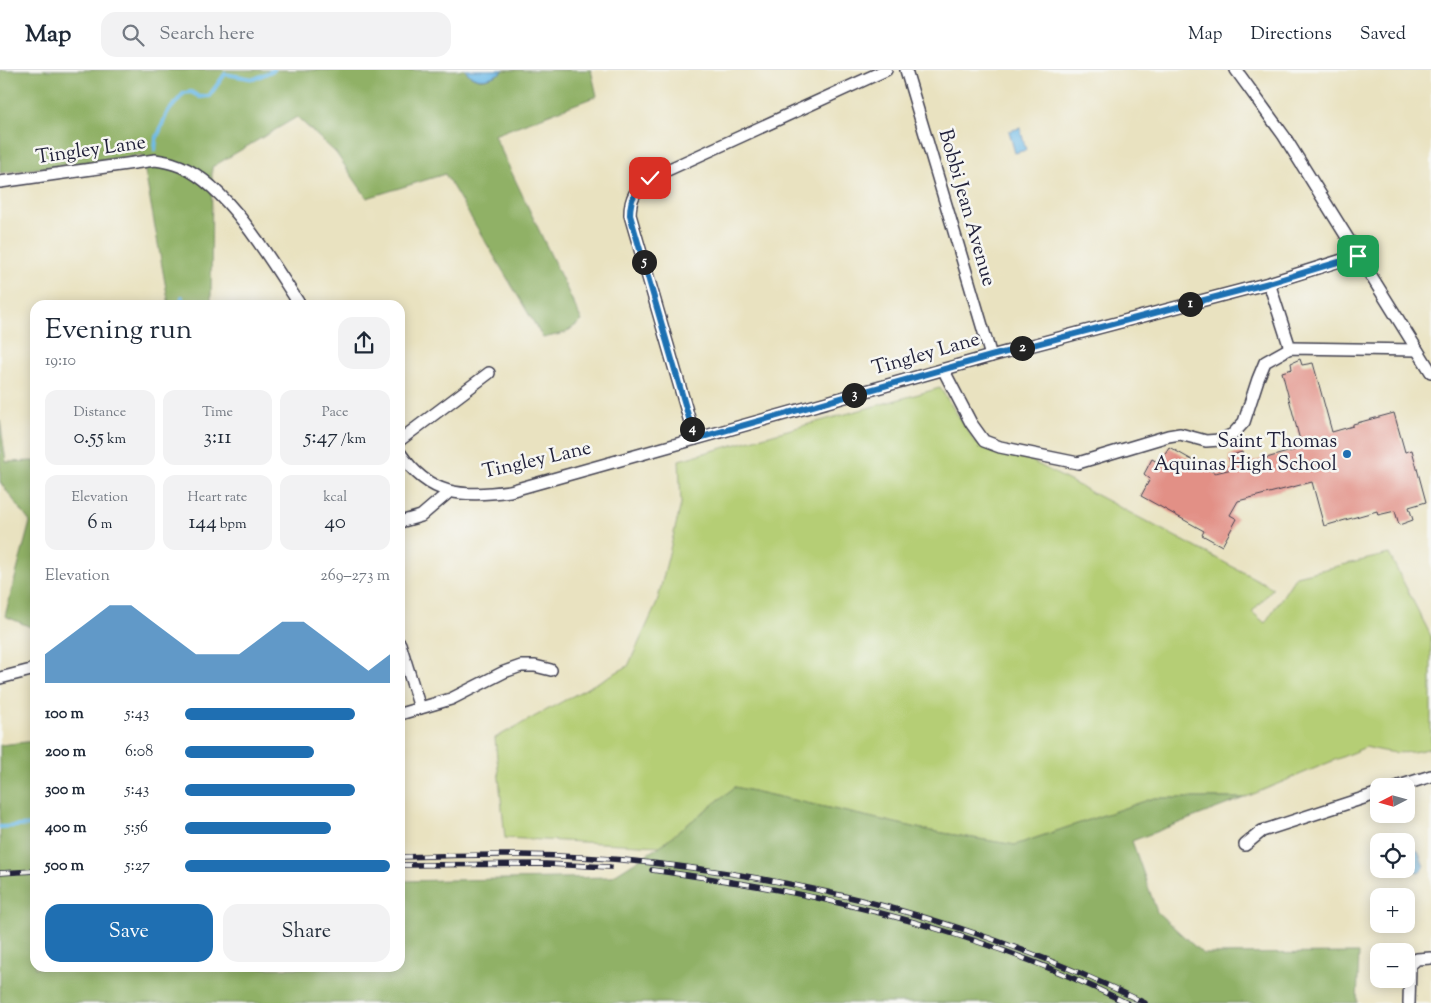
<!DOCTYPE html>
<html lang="en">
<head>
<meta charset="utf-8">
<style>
	body { margin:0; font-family:"Sorts Mill Goudy",serif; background:#f2f2f3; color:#1f2937; height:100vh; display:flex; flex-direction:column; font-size:19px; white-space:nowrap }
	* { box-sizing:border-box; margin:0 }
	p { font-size:16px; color:#747a83 }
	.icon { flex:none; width:28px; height:28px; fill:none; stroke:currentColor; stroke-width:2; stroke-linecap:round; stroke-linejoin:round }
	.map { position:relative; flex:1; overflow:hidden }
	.sheet { position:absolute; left:30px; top:230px; width:375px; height:672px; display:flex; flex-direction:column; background:#fff; border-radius:15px; box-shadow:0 2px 12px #0003 }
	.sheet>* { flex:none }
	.needle { width:32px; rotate:264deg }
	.fabs { position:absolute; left:1370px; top:708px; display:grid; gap:10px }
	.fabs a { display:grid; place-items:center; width:45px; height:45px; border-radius:10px; background:#fff; box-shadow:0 2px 12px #0003; font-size:25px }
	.pin { position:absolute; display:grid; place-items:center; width:42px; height:42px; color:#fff; margin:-21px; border-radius:10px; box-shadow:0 2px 8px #0006 }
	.km { position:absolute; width:25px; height:25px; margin:-12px; border-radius:50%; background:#222; color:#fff; font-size:14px; line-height:25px; text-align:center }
	.round { display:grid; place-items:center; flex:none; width:52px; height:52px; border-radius:15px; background:#f2f2f3 }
	.overview { display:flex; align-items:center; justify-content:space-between; height:85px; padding:0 15px }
	h1 { font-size:28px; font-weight:600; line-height:38px }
	.metrics { display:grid; grid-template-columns:repeat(3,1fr); gap:8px; height:85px; padding:5px 15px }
	.metrics div { display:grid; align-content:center; border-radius:12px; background:#f2f2f3; text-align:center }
	.metrics b { font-size:21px; font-weight:600 }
	.metrics small { font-size:14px; font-weight:400 }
	.metrics p { font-size:14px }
	.chart { height:140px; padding:10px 15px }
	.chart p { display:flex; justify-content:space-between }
	.chart svg { width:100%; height:90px; margin-top:5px; fill:#1f6fb2; opacity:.7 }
	.action { display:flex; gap:10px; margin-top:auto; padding:10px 15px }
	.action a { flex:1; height:58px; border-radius:15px; background:#1f6fb2; color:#fff; font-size:20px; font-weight:600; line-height:58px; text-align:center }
	.action a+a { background:#f2f2f3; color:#1f2937 }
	ul { padding:0 15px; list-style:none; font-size:16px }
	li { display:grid; grid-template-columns:80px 60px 1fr; align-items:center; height:38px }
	li i { height:12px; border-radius:6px; background:#1f6fb2 }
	header { display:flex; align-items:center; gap:30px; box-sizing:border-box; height:70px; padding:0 25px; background:#fff; border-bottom:1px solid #e0e1e3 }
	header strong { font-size:24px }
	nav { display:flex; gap:28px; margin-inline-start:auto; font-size:18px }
	.search { width:350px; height:45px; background:#f2f2f3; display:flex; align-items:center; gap:12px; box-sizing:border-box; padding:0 18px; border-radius:15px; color:#747a83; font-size:19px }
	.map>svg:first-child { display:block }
	.green { fill:#b5ce74; stroke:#6c7858 }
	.forest { fill:#90b166; stroke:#596a50 }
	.water { fill:#6ebbe8; stroke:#486e92 }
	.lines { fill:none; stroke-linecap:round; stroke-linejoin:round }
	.stream { stroke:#6ebbe8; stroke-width:4 }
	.building { fill:#e29086 }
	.minor-casing { stroke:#403f4f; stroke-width:14 }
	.minor { stroke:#fff; stroke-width:11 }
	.rail-casing { stroke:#22223b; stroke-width:5.5 }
	.rail { stroke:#f6f6f2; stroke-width:4; stroke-dasharray:11; stroke-linecap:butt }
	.route-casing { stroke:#fff; stroke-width:10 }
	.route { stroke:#1f6fb2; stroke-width:6 }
	.poi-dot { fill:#1f6fb2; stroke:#f6f6f2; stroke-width:2 }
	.labels { text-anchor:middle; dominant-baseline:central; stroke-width:5; stroke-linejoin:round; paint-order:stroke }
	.street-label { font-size:20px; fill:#22223b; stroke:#f6f6f2 }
	.poi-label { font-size:20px; fill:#22223b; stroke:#f6f6f2; text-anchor:end }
</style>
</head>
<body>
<header>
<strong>Map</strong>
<div class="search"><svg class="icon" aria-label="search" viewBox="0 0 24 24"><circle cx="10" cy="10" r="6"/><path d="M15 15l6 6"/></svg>Search here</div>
<nav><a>Map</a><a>Directions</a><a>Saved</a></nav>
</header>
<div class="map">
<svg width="1431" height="933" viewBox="0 0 1431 933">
	<rect width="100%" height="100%" fill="#f6f6f2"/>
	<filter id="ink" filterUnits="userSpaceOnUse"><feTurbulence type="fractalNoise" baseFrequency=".02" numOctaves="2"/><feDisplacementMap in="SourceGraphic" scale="10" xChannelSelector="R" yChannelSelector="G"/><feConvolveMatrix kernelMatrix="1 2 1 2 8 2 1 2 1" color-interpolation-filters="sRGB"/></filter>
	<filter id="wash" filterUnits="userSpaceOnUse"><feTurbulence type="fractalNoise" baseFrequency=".0096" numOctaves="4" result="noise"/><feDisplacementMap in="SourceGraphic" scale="20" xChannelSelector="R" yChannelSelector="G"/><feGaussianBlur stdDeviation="1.12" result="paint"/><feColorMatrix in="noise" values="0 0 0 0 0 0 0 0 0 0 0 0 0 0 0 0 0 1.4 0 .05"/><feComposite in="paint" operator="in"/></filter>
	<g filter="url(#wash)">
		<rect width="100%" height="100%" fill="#e9e2c0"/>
		<path class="green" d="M940 318 976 373 1026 388 1273 518 1252 542 1265 553 1296 506 1389 484 1431 566V678C1407 685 1390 684 1366 677L1244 728H1154L1015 775 931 761 735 717 660 776 505 768 495 668 628 596 657 533 681 434 679 390Z"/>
		<g class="forest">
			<path d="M0 0H465C477 15 491 9 504 0H591L597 26 494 65 582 251 565 263 543 268 445 104 367 128 336 83 297 47 212 97 211 235H169L142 85 0 103Z"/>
			<path d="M0 350 6 392 35 391V559L5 546 30 452 0 412Z"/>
			<path d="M35 671V898H400V811L611 807 660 776 735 717 931 761 1015 775 1154 728H1244L1132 771 1157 842 1203 884 1359 883 1357 933H0V675Z"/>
		</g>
		<g class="water">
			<path d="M465 0H504C492 9 476 14 465 0Z"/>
			<path d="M1020 58 1026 80 1015 83 1009 61Z"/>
			<path d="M1413 779 1418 781 1424 797 1419 802 1414 801 1408 785Z"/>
		</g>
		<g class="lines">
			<g class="stream">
				<path d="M155 80 156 70 167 43 184 23 191 22 200 27 209 26 225 4 254 9 274 0"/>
				<path d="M180 235 182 227"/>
				<path d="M0 757 35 755"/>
			</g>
		</g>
		<g id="blocks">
			<path class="building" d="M1300 289 1302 295 1313 293 1332 362 1353 356V354L1394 343 1405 382 1412 380 1426 432 1409 437 1413 450 1399 455 1395 441 1378 445 1377 441 1324 456 1312 412 1238 431 1230 445 1237 449 1222 476 1202 465 1204 461 1141 426 1150 409 1144 404 1152 389 1159 393 1169 377 1215 403 1232 399 1229 386 1242 382 1245 394 1302 378 1282 302 1292 299 1291 293Z"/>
		</g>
	</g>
	<g filter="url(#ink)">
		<use href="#blocks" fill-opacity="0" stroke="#403f4f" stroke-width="1"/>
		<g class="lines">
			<g class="minor-casing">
				<g id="minor">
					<path d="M906 0 991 286"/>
					<path d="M1236 0 1284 66 1431 302"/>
					<path d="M0 112 155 90C162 91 168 92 174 94 225 109 272 193 300 235"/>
					<path d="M1269 213 1290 278"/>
					<path d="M944 301 971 353 984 371 1000 377 1078 393 1168 366 1180 364 1206 371 1220 370 1233 364 1244 352 1258 309 1265 292 1290 278 1417 280"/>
					<path d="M695 369 630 145C630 127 636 119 650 108L886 0"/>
					<path d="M400 370 489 303"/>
					<path d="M400 383C430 427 462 427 510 421L991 286 1269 213 1358 185"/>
					<path d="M400 452 421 446 449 422"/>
					<path d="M400 574 420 638"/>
					<path d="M0 608 35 599"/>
					<path d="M400 644 451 629 504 602 521 596H535L551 600"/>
					<path d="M1399 716 1431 706"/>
					<path d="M1245 775 1262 761 1379 723"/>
					<path d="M1409 933 1410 895 1417 889 1431 888"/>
				</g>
			</g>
			<use href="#minor" class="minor"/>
			<g class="rail-casing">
				<g id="rail">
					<path d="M400 787C480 784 562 783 643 792 816 810 988 856 1145 933"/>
					<path d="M400 795 546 794 610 797"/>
					<path d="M652 800C715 809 778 818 839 833 936 855 1038 889 1127 933"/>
					<path d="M0 803 35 801"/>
				</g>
			</g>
			<use href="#rail" class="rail"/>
		</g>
	</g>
	<g class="lines" filter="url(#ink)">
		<g class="route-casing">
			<path id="route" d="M650 108C636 119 630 127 630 145L695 369 991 286 1269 213 1358 186"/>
		</g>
		<use href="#route" class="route"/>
	</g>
	<circle class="poi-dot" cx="1347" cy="384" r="5"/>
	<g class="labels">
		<g class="street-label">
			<text transform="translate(91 81) rotate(-8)">Tingley Lane</text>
			<text transform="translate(966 138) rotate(74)">Bobbi Jean Avenue</text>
			<text transform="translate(926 285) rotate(-16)">Tingley Lane</text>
			<text transform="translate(537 391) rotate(-13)">Tingley Lane</text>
		</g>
		<g class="poi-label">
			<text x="1337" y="372">Saint Thomas<tspan x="1337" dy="23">Aquinas High School</tspan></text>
		</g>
	</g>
</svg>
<div class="fabs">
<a><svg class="needle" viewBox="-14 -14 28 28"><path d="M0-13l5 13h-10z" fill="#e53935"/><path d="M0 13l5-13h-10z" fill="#747a83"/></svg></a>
<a><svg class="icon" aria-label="locate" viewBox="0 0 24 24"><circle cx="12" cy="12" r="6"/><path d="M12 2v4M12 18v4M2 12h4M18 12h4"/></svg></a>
<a>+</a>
<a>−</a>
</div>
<div class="pin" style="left:1358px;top:186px;background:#1e9e55"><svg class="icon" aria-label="arrive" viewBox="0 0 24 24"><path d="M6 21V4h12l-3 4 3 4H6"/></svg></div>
<div class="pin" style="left:650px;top:108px;background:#d93025"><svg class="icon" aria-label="check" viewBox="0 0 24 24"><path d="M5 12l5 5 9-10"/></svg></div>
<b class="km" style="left:1190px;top:234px">1</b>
<b class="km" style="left:1022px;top:278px">2</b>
<b class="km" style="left:854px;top:325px">3</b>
<b class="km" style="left:692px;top:359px">4</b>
<b class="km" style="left:644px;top:192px">5</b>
<section class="sheet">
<div class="overview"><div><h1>Evening run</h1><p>19:10</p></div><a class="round"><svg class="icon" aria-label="share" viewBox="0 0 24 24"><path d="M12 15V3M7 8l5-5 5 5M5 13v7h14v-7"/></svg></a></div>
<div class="metrics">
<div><p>Distance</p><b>0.55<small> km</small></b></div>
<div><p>Time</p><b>3:11</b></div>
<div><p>Pace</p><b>5:47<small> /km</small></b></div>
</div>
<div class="metrics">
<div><p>Elevation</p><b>6<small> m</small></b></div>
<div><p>Heart rate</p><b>144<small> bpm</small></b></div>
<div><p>kcal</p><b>40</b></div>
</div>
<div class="chart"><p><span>Elevation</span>269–273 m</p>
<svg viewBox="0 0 160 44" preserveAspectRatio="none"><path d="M0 44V30L10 22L20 14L30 6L40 6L50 14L60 22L70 30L80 30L90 30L100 22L110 14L120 14L130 22L140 30L150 38L160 30V44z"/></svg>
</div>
<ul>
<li><b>100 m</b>5:43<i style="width:83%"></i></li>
<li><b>200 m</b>6:08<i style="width:63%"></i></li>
<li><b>300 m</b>5:43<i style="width:83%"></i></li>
<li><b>400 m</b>5:56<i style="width:71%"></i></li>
<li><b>500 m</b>5:27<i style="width:100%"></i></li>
</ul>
<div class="action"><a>Save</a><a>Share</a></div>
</section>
</div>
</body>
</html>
